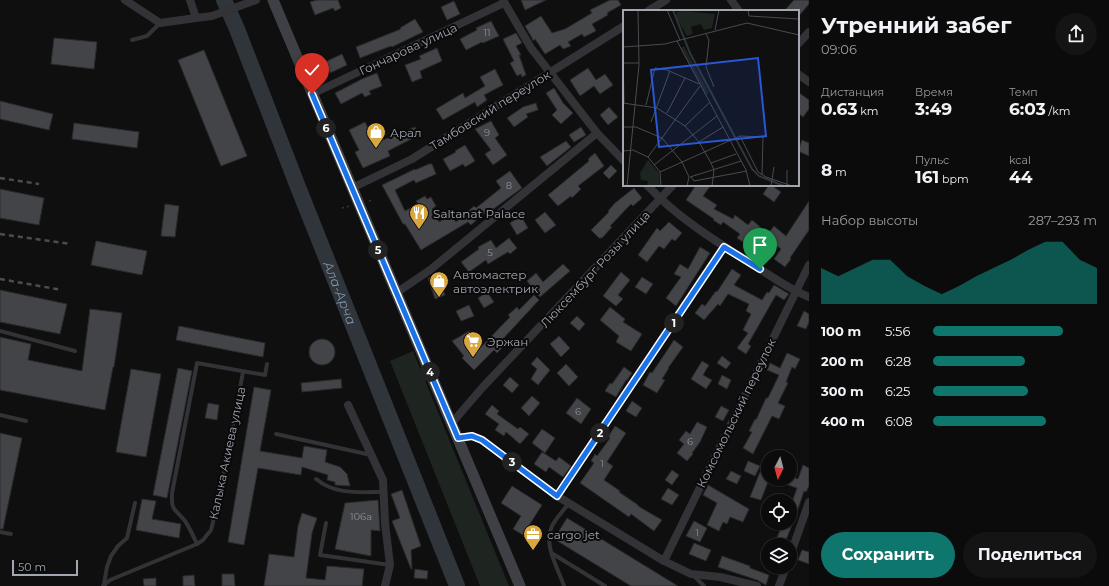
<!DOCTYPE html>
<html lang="ru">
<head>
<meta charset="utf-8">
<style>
	body { margin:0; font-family:Montserrat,sans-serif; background:#141415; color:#f1f3f6; height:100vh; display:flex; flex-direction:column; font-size:15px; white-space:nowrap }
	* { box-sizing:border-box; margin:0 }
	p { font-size:13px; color:#9a9b9d }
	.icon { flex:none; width:22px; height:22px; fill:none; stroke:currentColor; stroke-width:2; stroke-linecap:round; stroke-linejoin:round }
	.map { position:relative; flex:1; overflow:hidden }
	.drawer { display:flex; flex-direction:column; background:#0b0b0c; width:300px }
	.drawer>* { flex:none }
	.needle { width:26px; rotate:186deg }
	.tools { position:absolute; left:761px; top:450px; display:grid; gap:8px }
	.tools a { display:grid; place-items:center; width:36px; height:36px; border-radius:50%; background:#0b0b0c; box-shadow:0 1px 3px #0004,0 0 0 1px #2b2b2d; font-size:20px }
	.scale { position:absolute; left:12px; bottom:10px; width:66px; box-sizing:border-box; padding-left:4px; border:2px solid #a2a6af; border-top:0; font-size:11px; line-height:14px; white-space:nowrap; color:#a2a6af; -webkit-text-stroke:3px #0a0a0b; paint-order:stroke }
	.pin { position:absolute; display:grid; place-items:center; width:34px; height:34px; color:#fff; margin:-41px -17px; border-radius:50% 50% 50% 0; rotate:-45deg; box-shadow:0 0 4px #0007 }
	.pin .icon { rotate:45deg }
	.km { position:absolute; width:20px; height:20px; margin:-10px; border-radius:50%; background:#222; color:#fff; font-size:11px; line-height:20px; text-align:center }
	.round { display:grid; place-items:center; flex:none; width:42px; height:42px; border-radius:21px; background:#141415 }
	.headline { display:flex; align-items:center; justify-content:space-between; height:68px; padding:0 12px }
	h1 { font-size:22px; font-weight:700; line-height:30px }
	.metrics { display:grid; grid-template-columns:repeat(3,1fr); gap:6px; height:68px; padding:4px 12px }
	.metrics div { display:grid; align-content:center }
	.metrics b { font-size:17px; font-weight:700 }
	.metrics small { font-size:11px; font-weight:400 }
	.metrics p { font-size:11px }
	.chart { height:112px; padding:8px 12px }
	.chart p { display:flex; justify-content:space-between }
	.chart svg { width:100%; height:72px; margin-top:4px; fill:#0f766e; opacity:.7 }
	.cta { display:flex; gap:8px; margin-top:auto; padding:8px 12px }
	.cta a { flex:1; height:46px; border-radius:24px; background:#0f766e; color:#fff; font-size:16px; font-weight:700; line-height:46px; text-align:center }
	.cta a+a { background:#141415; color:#f1f3f6 }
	ul { padding:0 12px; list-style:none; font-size:13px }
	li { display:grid; grid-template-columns:64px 48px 1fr; align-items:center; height:30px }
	li i { height:10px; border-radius:5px; background:#0f766e }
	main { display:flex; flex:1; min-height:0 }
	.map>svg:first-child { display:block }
	.green { fill:#1e241f }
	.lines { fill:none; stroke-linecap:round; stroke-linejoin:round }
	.river { stroke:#2f353b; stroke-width:16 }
	.building { fill:#434448; stroke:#2a2a2c }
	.path { stroke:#37383c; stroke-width:1.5; stroke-dasharray:2 3; stroke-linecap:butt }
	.service { stroke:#333337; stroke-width:4 }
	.minor { stroke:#333337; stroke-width:8 }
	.secondary { stroke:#3f4045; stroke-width:11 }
	.rail { stroke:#4c4d52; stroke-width:2.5; stroke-dasharray:5 4; stroke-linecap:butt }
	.route-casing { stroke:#fff; stroke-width:8 }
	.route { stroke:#1a73e8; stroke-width:5 }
	.labels { text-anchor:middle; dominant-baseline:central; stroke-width:4; stroke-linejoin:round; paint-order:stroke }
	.number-label { font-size:10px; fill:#8a8e95 }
	.street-label { font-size:12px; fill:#a2a6af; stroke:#0a0a0b }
	.poi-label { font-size:12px; fill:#a2a6af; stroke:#0a0a0b; text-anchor:start }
	.water-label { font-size:13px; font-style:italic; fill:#7d93a7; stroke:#0a0a0b }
	.inset-river { fill:none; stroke:#2f353b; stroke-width:2 }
	.inset-road { fill:none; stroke:#4a4b50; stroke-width:1 }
	.view { fill:#2a57d4; fill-opacity:0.15; stroke:#2a57d4; stroke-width:2 }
	.inset-edge { fill:none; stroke:#a2a6af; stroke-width:2 }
</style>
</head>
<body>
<main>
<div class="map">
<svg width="809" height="586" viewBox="0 0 809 586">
	<rect width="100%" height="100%" fill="#0f0f10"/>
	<path class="green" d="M413 351 509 586H480L390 361Z"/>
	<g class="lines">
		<path class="river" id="s1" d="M224 0 237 29 298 187 457 586"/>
	</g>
	<g class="building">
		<path d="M317 0H338L341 8 335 11 333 8 315 15 310 2Z"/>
		<path d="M521 0H546L525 10Z"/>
		<path d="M610 0H618L621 5 607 13 608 15 592 24 596 31 584 37 582 34 568 42 571 46 563 49 560 45 545 54 535 39 533 41 532 38 525 26 541 16 552 33 565 29 592 13 590 10Z"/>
		<path d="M794 0H809V4L798 17V11H784Z"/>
		<path d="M454 1 460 14 447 20 441 7Z"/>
		<path d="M415 19 423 32 392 47 391 46 360 58 356 47 401 29 400 28Z"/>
		<path d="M491 21 499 36 483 43 482 42 466 50 460 39 477 30 476 28Z"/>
		<path d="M516 33 522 43 516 46 521 55H519L526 75 522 77 521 74 517 76 510 63 514 61 503 39Z"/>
		<path d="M54 38 97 42 94 69 51 64Z"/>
		<path d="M437 48 442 61 420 71 422 78 412 82 405 65 421 59 419 56Z"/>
		<path d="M204 50 247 156 221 166 178 60Z"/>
		<path d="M342 54 347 65 330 73 325 62Z"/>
		<path d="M588 68 596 80 605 74 613 85 600 94 594 86 580 96 570 80Z"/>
		<path d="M495 69 503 85 484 95 487 100 477 107 475 102 443 120 436 109 463 93 465 98 485 86 480 77Z"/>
		<path d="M377 73 382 86 369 91 371 94 365 97 362 93 341 104 335 93 362 79Z"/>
		<path d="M554 88 563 103 573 113 561 124 552 115 557 110 546 93Z"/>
		<path d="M798 92 809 100V109L803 117 798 113Z"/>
		<path d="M0 101 53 114 49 130 0 119Z"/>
		<path d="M536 103 538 110 526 114 528 117 514 127 507 118 523 107Z"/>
		<path d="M609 107 618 117 608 125 600 115Z"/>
		<path d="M491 121 499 135 495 138 507 155 493 165 485 154 491 150 475 129Z"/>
		<path d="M365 122 374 140 381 136 383 140 415 127 419 135 388 151 390 156 363 168 355 152 359 150 349 130Z"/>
		<path d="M74 123 139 132 137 148 72 139Z"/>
		<path d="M581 127 586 135 574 142 569 135Z"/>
		<path d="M802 140 809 143V156L798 151Z"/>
		<path d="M566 141 571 147 547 166 540 157Z"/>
		<path d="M465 145 475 161 465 167 463 164 450 171 443 159 456 152 455 151Z"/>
		<path d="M595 153 604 166 578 186 581 189 572 198 571 196 558 206 548 195 589 161 588 159Z"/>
		<path d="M429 164H432L436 174 416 183 414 180 395 190 405 211 418 204 416 201 425 196 427 199 431 197 436 206 432 209 439 222 451 215 456 222 474 206 476 208 501 188 496 181 510 171 522 188 492 210 490 208 471 225 468 222 421 250 405 224H403L382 185 415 169V170Z"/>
		<path d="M611 165 617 171 609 179 603 173Z"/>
		<path d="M696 185H711L703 196 717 205 714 209 733 219 735 215 748 225 752 220 764 230 752 248 737 238 740 234 723 222 721 225 713 220 714 219 686 200Z"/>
		<path d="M769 185H771L781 192 774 202 763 194Z"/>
		<path d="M634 188 642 198 633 206 631 204 610 226 612 227 602 238H599L591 230 609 212 608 211 615 203Z"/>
		<path d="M0 189 44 198 39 225 0 218Z"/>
		<path d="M809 201V230L790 258 791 259 785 267 774 259 781 249 765 237 774 226 786 236Z"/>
		<path d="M165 204 179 206 175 237 161 236Z"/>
		<path d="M545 212 556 225 545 233 535 220Z"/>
		<path d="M521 216 528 228 517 235 510 223Z"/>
		<path d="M669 222 682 233 675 241 672 239 664 249 659 246 647 262 638 255 657 228 660 231Z"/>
		<path d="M509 238 517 248 510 254 508 252 488 264 486 260 469 272 461 262 479 249 478 247 491 240 496 248Z"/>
		<path d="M96 241 147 251 142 275 91 265Z"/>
		<path d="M700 247 710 253 676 306 666 298 681 277 674 274 680 264 688 269Z"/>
		<path d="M563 264 570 271 540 297 527 281 536 273 543 282Z"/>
		<path d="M732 269 741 275 734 285 762 300 767 292 769 293 774 285 789 294 784 300 776 295 748 344 751 346 746 354 737 348 748 333 743 330 751 314 746 311 749 304 728 294 720 306 718 304 704 320 695 313 702 304 705 306 716 291 717 292Z"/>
		<path d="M621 272 630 280 618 295 623 299 616 306 603 296Z"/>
		<path d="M438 275 445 295 435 299 428 278Z"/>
		<path d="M642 277 653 284 646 294 635 287Z"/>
		<path d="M0 290 67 304 60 334 0 322Z"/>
		<path d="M487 292 494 302 484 308 478 298Z"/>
		<path d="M534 295 539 300 501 341 505 345 497 353 494 350 474 370 462 358 464 356 452 341 469 331 475 341 481 347 510 317 508 315 517 307 519 310Z"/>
		<path d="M469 305 474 316 461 321 456 311Z"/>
		<path d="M610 307 625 319 623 322 642 334 631 351 616 342 619 336 600 320Z"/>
		<path d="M90 309 122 313 114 367H113L105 410 0 390V337L31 344 28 360 82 371Z"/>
		<path d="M804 311 809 314V322L806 329 797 326Z"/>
		<path d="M577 316 585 324 579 331 570 323Z"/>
		<path d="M179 326 265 343 263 357 176 340Z"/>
		<path d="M559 336 570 348 561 357 550 344Z"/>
		<circle cx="322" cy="352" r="13"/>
		<path d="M674 340 683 347 668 368H669L662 379 665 380 657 393 643 385 650 372 652 373Z"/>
		<path d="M787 353 800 359 795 369 792 367 786 382 788 383 778 403 785 406 779 419 772 416 753 454 743 448 752 432 749 431 755 419 756 420 766 398H768L779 375 767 370 770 363 780 368Z"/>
		<path d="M722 356 731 363 726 369 717 363Z"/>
		<path d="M537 357 550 370 538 385 531 379 537 369 531 364Z"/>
		<path d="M702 361 709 365 703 375 712 380 706 389 691 379Z"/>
		<path d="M566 364 578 377 569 386 557 373Z"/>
		<path d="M624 367 632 373 627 380H626L616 397 605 391 610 383 612 384Z"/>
		<path d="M178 368 192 371 167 498 153 495Z"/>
		<path d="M131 369 161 374 146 457 116 452Z"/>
		<path d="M722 375 731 380 727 389 718 384Z"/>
		<path d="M510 377 519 385 512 393 503 385Z"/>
		<path d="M341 379 342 388 302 392 301 383Z"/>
		<path d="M254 387 271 390 260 451 302 458 304 446 327 450 325 462 340 467 347 474 350 486 335 485V482L327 480 328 475 302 467 301 475 258 468 244 545 228 542Z"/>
		<path d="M532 396 540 403 529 416 521 408Z"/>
		<path d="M577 398 591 409 581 424 566 413Z"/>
		<path d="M632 401 642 408 636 417 626 411Z"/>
		<path d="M208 403 219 405 217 420 205 418Z"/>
		<path d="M492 405 499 411 497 414 518 429 520 427 529 434 520 444 506 432 504 436 495 430 499 424 485 414Z"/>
		<path d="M721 406 729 410 723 421 715 417Z"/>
		<path d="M697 422 707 427 700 442 692 453 693 454 687 461 677 453 684 444 679 440 686 431 690 434Z"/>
		<path d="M615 426 626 433 607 462 613 466 604 480 620 491 619 492 638 505V506L662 520 654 531 631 514 629 517 580 483 594 463 591 461 595 454 597 456 610 438 608 437Z"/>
		<path d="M542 429 555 438 545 453 532 443Z"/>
		<path d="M0 433 22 438 3 529H0Z"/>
		<path d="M542 452 556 461 559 457 571 466 563 477 549 467 546 472 534 464Z"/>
		<path d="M748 461 760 466 755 476 744 471Z"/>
		<path d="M803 465 809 468V486L806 492 804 491 797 512 790 510V508L797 488 774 480 790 479V476L798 479Z"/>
		<path d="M672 470 679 475 672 485 665 480Z"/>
		<path d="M731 471 741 476 737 484 726 479Z"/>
		<path d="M760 472 768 475V482L761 500 750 497Z"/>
		<path d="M708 485 749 509 743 522 730 517 727 524 723 522 719 531 707 525 717 503 703 495Z"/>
		<path d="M512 486 542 505 523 535 513 529 521 516 501 503Z"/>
		<path d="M668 488 679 495 672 505 661 499Z"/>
		<path d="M402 490 421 546 411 550 412 569H411L392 521 400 518 391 494Z"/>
		<path d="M142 499 156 501 152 519 181 524 179 538 136 530Z"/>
		<path d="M378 500 380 531 371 530V556L335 549 345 503Z"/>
		<path d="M302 513 317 518 312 533 306 578 325 580 327 566 364 569 362 586H264L269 554 294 557 298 526Z"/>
		<path d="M567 518 678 586H631L554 539Z"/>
		<path d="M694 521 707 528 700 542 686 536Z"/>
		<path d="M783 523 792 525 784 545H774Z"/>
		<path d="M694 543 711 550 706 561 689 554Z"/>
		<path d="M802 550 809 552V564L798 560Z"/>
		<path d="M722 556 750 566V568L769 575 766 585 757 580 718 567Z"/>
		<path d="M415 569 428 571 427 579 414 578Z"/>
		<path d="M222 574H234L235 586H222Z"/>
		<path d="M194 575 195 586H183V576Z"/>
		<path d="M156 578V586H144L143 579Z"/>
	</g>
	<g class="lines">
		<g class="path">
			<path d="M369 201 374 200"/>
			<path d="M342 208 350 206"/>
		</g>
		<g class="service">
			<path d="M132 40 147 36 160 23"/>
			<path d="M0 331 75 351"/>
			<path d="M0 415 26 421"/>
			<path d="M276 434 371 455"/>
			<path d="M316 479C335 495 360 492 383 492"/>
			<path d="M326 523 320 555 390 565"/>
			<path d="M0 532 11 534"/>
			<path d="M197 544C193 536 190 528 185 521 175 508 171 512 172 493L197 363 265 375 267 364"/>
			<path d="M553 554 605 586"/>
			<path d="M693 575 704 586"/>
			<path d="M104 584 107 567 111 556 118 546 127 538 135 503"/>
			<path d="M103 586 110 580 197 544 203 540 211 530 219 499 243 372"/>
			<path d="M564 586C558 568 543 545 552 526 556 518 564 510 569 503"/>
		</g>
		<g class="minor">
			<path d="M125 0 160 23 196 18"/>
			<path d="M190 0 196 18 212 16 256 0"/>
			<path d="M503 0 531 48 597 133 624 161"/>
			<path d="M731 0 739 11"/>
			<path d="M648 11 666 0"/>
			<path d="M798 44 809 32"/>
			<path d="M798 74 809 82"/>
			<path d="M312 94 504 3"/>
			<path d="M647 185C675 216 718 243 754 265 772 277 789 289 809 297"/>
			<path d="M352 188 412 159 624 26"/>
			<path d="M396 293 430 270 597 133"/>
			<path d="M348 405 383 480 385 523 390 565 385 586"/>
			<path d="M451 424 482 388 673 185"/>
			<path d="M458 438 472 436 482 440 557 496 664 561 691 574 720 577 757 586"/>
			<path d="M557 496 724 247"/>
			<path d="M790 556 809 502"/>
			<path d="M664 561 809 265"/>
			<path d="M779 586 786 567"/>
		</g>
		<path class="secondary" d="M273 0 520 586"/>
		<g class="rail">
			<path d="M0 178 39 184"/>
			<path d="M0 234 71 244"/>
			<path d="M0 279 62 290"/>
		</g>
	</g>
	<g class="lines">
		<g class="route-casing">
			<path id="route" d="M312 94 458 438 472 436 482 440 557 496 724 247 760 269"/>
		</g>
		<use href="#route" class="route"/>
	</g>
	<defs>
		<g id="shop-pin" transform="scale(1)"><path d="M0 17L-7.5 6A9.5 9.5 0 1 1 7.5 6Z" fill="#d8a73f" stroke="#0a0a0b"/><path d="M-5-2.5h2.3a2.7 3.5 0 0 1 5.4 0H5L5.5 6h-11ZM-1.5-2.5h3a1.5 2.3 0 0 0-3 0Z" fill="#fff"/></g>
		<g id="restaurant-pin" transform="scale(1)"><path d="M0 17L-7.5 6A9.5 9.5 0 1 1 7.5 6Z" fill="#d8a73f" stroke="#0a0a0b"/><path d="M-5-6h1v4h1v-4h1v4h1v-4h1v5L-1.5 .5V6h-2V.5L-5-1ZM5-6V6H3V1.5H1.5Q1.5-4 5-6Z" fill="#fff"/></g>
		<g id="supermarket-pin" transform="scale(1)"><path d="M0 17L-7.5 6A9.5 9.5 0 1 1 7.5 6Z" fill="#d8a73f" stroke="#0a0a0b"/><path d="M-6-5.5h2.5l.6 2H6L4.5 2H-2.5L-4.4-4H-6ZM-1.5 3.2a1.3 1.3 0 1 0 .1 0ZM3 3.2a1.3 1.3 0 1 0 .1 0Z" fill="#fff"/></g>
		<g id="office-pin" transform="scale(1)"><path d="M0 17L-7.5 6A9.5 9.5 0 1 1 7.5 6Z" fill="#d8a73f" stroke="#0a0a0b"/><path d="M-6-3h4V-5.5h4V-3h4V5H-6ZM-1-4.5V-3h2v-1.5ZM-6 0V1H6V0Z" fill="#fff"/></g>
	</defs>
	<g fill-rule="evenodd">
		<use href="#shop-pin" x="376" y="132"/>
		<use href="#restaurant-pin" x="419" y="213"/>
		<use href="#shop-pin" x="439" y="281"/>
		<use href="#supermarket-pin" x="473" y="341"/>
		<use href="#office-pin" x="533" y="534"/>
	</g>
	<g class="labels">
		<g class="number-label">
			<text x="487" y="32">11</text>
			<text x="487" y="132">9</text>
			<text x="509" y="185">8</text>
			<text x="490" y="252">5</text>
			<text x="578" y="411">6</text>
			<text x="690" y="441">6</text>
			<text x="602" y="463">1</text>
			<text x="361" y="516">106a</text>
			<text x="697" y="532">1</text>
		</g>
		<g class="street-label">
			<text transform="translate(408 49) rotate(-25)">Гончарова улица</text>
			<text transform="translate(490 110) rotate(-32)">Тамбовский переулок</text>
			<text transform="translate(595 269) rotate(-47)">Люксембург Розы улица</text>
			<text transform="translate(736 413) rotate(-64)">Комсомольский переулок</text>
			<text transform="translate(227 453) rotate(-78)">Калыка Акиева улица</text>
		</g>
		<g class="poi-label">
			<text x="390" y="132">Арал</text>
			<text x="433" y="213">Saltanat Palace</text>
			<text x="453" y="274">Автомастер<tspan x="453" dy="14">автоэлектрик</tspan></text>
			<text x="487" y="341">Эржан</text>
			<text x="547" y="534">cargo jet</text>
		</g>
		<g class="water-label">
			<text stroke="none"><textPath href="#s1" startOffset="315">Ала-Арча</textPath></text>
		</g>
	</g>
	<g transform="translate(623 10)">
		<rect width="176" height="176" fill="#0f0f10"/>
		<path d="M62 1 92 4 89 18 81 20 78 14 68 17 70 24 64 26 53 7 54 2ZM61 36 86 83 83 85 58 38ZM25 150 36 163 37 176H24L25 171 18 170 17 163Z" fill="#1e241f"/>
		<path class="inset-river" d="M50 0 67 43 129 159 136 166 161 176"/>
		<path class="inset-road" d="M44 0 57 30M125 0 126 6 176 9M92 20 96 0M83 24 86 30 83 57 91 77M54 31 123 160 127 176M0 37 42 34 124 13 176 25M0 42 1 93M1 53H16M0 93 34 98 62 116 76 132 88 153 91 160 89 176M23 95 32 58 44 60 76 74M44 103 62 68M28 112 47 61M62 116 86 93M0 117H13L39 128 59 152 66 167 64 176M117 126 140 127 139 165M76 132 100 117M0 141 10 140 25 147 37 162 38 176M25 147 77 76M88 153 113 144M31 155 94 106M37 162 117 126 135 162 143 167 169 176M67 167 118 151M68 167 71 171 124 161M164 174V160M4 176 16 55 15 0M148 176 151 157"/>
		<path class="view" d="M135 48 143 126 36 137 28 60Z"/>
		<rect width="176" height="176" class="inset-edge"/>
	</g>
</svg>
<div class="tools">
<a><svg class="needle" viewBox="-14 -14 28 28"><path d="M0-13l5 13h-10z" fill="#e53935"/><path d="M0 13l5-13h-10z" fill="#9a9b9d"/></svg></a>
<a><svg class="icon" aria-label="locate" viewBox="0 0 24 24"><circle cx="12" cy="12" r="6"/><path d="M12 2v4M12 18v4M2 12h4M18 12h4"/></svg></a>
<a><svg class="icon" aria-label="layers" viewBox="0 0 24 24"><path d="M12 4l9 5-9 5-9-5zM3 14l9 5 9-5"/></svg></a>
</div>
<div class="scale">50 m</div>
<div class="pin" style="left:760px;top:269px;background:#1e9e55"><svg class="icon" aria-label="arrive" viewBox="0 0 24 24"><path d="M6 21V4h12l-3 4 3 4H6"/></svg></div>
<div class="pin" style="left:312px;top:94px;background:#d93025"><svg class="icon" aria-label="check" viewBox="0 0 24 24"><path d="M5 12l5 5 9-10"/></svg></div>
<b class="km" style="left:674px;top:323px">1</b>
<b class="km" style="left:600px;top:433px">2</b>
<b class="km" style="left:512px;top:462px">3</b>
<b class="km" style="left:430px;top:372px">4</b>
<b class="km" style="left:378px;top:250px">5</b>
<b class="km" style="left:326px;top:128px">6</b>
</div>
<section class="drawer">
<div class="headline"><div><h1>Утренний забег</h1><p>09:06</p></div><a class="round"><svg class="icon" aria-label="share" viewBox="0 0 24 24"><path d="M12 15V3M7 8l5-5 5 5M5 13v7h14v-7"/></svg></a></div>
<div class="metrics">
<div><p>Дистанция</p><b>0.63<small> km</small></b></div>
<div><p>Время</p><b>3:49</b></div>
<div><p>Темп</p><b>6:03<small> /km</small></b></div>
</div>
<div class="metrics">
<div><b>8<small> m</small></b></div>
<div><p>Пульс</p><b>161<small> bpm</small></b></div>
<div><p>kcal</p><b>44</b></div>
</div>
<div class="chart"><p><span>Набор высоты</span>287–293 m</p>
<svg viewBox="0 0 160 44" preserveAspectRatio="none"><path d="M0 44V22L10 27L20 22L30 17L40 17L50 27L60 33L70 38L80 33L90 27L100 22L110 17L120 11L130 6L140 6L150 17L160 22V44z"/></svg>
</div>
<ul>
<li><b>100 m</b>5:56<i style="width:79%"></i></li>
<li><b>200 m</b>6:28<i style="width:56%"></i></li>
<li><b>300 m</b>6:25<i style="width:58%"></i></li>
<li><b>400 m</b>6:08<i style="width:69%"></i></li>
</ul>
<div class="cta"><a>Сохранить</a><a>Поделиться</a></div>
</section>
</main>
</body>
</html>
